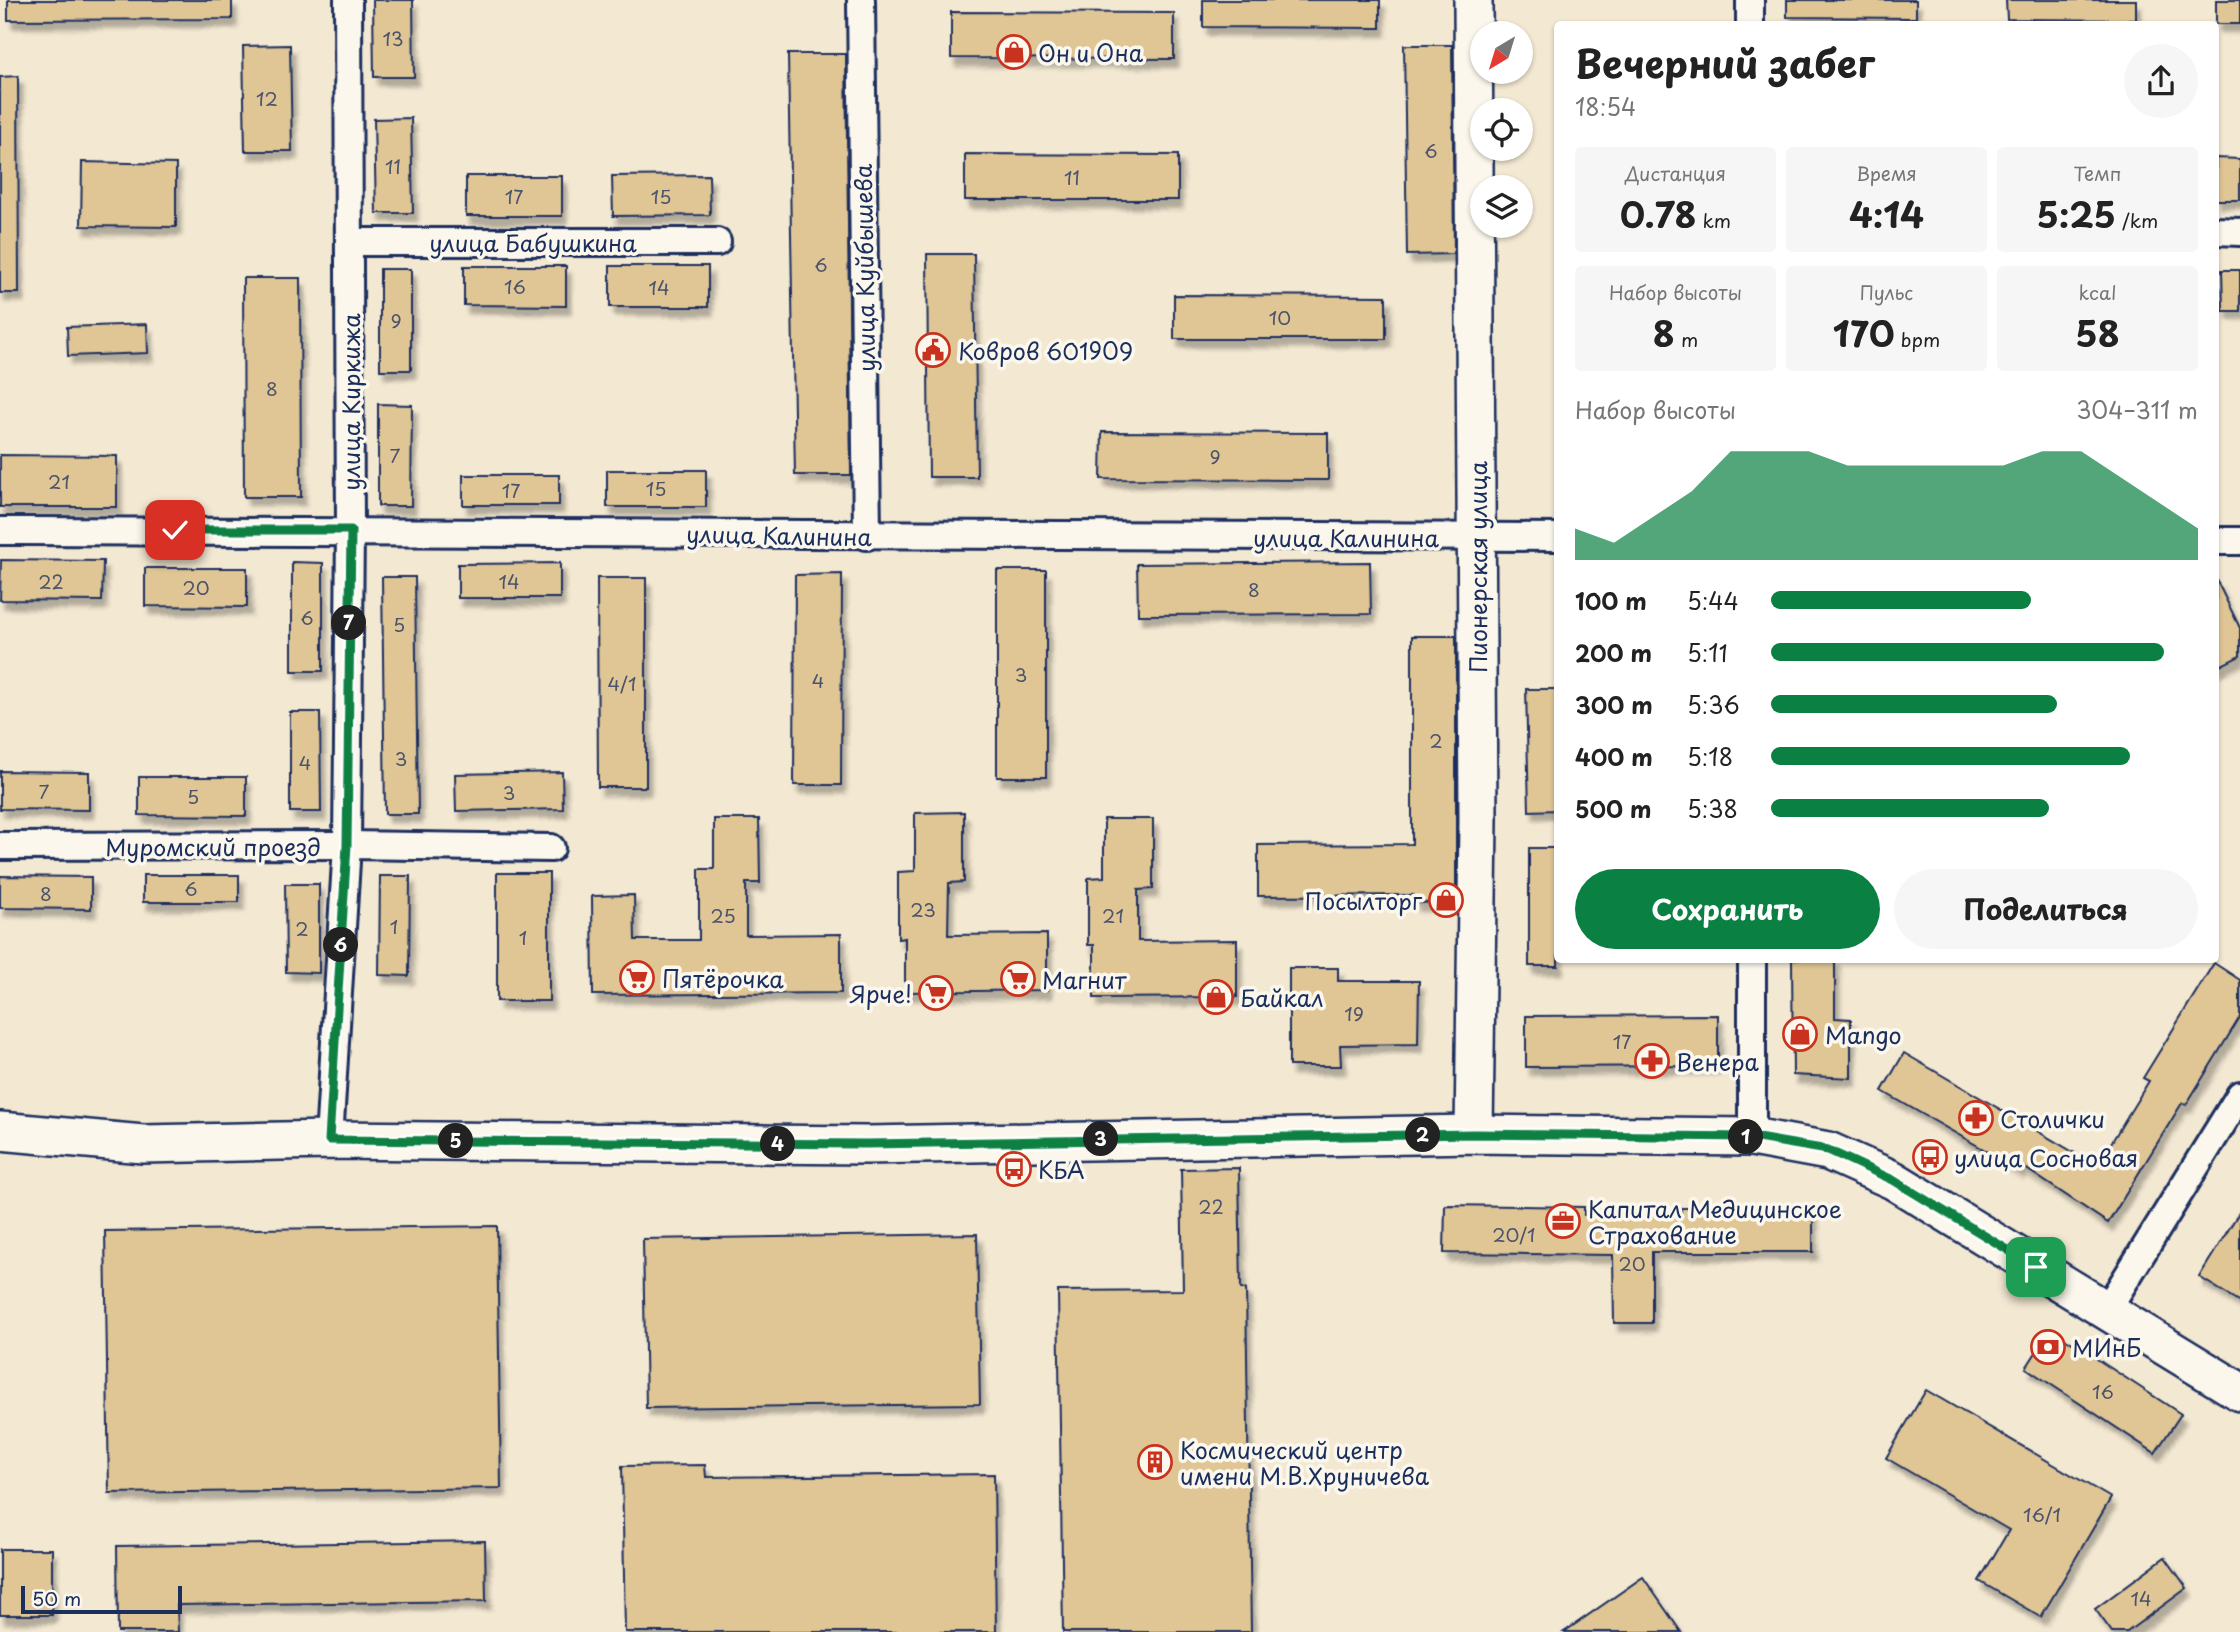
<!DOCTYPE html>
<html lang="ru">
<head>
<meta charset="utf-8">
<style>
	body { margin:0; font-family:"Playpen Sans",sans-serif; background:#f6f6f6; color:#222; height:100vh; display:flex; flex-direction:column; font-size:26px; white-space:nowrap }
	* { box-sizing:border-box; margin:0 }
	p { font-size:23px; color:#767676 }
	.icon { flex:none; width:38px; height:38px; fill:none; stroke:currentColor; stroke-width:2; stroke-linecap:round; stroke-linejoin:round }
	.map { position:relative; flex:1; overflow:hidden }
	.side { position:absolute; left:1554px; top:21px; width:665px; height:942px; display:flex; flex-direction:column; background:#fff; border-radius:7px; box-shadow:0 2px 5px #0004 }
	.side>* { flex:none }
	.needle { width:46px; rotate:218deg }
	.tools { position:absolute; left:1470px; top:21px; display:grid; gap:14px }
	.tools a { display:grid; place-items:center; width:63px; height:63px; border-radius:50%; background:#fff; box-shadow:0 2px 5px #0004; font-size:35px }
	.scale { position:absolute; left:21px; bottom:18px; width:161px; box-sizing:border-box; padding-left:7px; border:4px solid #1b2f5e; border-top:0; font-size:19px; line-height:24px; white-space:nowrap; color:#1b2f5e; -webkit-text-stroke:5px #fbf7ec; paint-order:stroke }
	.pin { position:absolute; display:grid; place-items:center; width:60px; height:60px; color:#fff; margin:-30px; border-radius:14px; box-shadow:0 4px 10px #0006 }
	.km { position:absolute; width:35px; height:35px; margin:-18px; border-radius:50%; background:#222; color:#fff; font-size:19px; line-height:35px; text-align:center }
	.round { display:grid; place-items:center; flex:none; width:74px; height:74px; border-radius:37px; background:#f6f6f6 }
	.summary { display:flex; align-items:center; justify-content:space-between; height:119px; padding:0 21px }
	h1 { font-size:38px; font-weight:700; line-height:52px }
	.stats { display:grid; grid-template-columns:repeat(3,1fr); gap:10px; height:119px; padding:7px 21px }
	.stats div { display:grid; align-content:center; border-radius:7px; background:#f6f6f6; text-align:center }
	.stats b { font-size:35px; font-weight:700 }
	.stats small { font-size:19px; font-weight:400 }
	.stats p { font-size:19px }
	.chart { height:196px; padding:14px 21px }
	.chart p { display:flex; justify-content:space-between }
	.chart svg { width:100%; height:126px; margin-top:7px; fill:#0b8043; opacity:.7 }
	.primary-button { display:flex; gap:14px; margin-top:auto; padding:14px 21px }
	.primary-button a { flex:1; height:80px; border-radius:42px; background:#0b8043; color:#fff; font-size:28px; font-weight:700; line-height:80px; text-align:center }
	.primary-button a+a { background:#f6f6f6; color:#222 }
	ul { padding:0 21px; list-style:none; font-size:23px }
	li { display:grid; grid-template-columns:112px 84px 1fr; align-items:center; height:52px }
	li i { height:18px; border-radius:9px; background:#0b8043 }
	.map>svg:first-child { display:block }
	.building { fill:#e0c595; stroke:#1b2f5e; stroke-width:2; filter:url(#shadow) }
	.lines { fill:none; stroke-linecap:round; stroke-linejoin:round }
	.street-casing { stroke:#1b2f5e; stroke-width:32 }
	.secondary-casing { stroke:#1b2f5e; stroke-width:42 }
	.street { stroke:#fbf7ec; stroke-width:26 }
	.secondary { stroke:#fbf7ec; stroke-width:37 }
	.route-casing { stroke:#fff; stroke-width:14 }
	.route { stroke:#0b8043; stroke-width:9 }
	.labels { text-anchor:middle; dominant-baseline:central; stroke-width:7; stroke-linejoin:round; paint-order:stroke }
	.number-label { font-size:19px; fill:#4c546c }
	.poi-label { font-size:23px; fill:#1b2f5e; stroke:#fbf7ec; text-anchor:start }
	.street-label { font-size:23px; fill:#1b2f5e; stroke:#fbf7ec }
</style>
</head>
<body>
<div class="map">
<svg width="2240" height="1632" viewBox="0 0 2240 1632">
	<defs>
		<filter id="shadow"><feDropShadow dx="4.5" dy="8" stdDeviation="2" flood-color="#0004"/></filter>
	</defs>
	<rect width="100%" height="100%" fill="#f3e8d2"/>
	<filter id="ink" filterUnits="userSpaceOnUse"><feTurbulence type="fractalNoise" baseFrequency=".0143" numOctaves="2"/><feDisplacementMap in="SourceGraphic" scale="14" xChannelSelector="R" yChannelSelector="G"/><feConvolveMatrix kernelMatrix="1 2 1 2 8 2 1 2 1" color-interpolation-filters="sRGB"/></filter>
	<g filter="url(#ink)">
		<g class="building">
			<path d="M8 0H232V19L8 20Z"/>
			<path d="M373 0H413L414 77H374Z"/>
			<path d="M1203 0H1380V28L1203 27Z"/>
			<path d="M1787 0H1916V18L1787 17Z"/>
			<path d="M2006 0H2136V20L2007 19Z"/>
			<rect x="2216" y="0" width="24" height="24"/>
			<path d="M951 12 1174 13V59L951 58Z"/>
			<path d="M290 45 292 151H245L243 46Z"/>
			<path d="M1404 45H1452L1454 254 1407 255Z"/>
			<path d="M788 54H846L851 475H795Z"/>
			<path d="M18 76 19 293H0V77Z"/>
			<path d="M411 118 413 213H376L374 119Z"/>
			<path d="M965 154 1178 155V200H965Z"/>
			<path d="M2216 158 2240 159V200H2216Z"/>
			<path d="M82 162 176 164V227L81 226Z"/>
			<path d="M709 175 710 215 613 216 612 176Z"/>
			<rect x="466" y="176" width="96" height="40"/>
			<path d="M927 254H974L977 477H929Z"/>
			<path d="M464 266H566V306L464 305Z"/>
			<rect x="610" y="266" width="98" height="41"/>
			<rect x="380" y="269" width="31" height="101"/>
			<path d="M2222 270H2240V311H2223Z"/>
			<path d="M243 278H300L301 497H244Z"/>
			<path d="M1174 295 1386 296V339H1174Z"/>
			<path d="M147 324 148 353 68 356 67 327Z"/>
			<path d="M378 404 412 405 411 506H378Z"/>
			<path d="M1102 432 1328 433V480L1101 479Z"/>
			<path d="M0 455 117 456V507H0Z"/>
			<rect x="607" y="470" width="99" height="37"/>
			<rect x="463" y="475" width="96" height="30"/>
			<path d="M1 560 103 561 102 601 0 600Z"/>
			<path d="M292 562 323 563V671H292Z"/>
			<path d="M1370 562 1371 614 1138 615 1137 564Z"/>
			<path d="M560 563V598H458V564Z"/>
			<path d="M145 568H247V607L145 606Z"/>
			<rect x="997" y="570" width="49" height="207"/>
			<path d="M842 574 841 785H794L795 575Z"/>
			<path d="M382 577H415L418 814H385Z"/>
			<path d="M597 578H646V787H598Z"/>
			<path d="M2216 579 2240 628V656L2216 668Z"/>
			<path d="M1412 636H1456V902L1415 903 1414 895 1258 896V845L1412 844Z"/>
			<path d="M1526 689H1558V810L1529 811Z"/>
			<path d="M290 712H320L321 812H290Z"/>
			<path d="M0 771 89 772V810L0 809Z"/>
			<path d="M562 772 563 809 456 811 455 774Z"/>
			<path d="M139 777H246V816L139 815Z"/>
			<path d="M964 812V882L949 883 948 935 1047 934V990L905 992V938L898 939V872L915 871V813Z"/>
			<path d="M714 819H759L760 883H746V935L841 934V993L593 995 592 896 634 895 635 940H699V869H714Z"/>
			<path d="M1104 819H1153V889L1138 890V941L1237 940V997L1094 998V945H1088V878L1104 877Z"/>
			<rect x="1529" y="848" width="29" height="118"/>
			<rect x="497" y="873" width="52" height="128"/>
			<rect x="143" y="875" width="96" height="27"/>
			<path d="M0 876 91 877V909L0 908Z"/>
			<path d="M380 876H410L409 976 379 975Z"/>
			<path d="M285 884H319V973L286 972Z"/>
			<path d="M1792 959H1835V1018L1851 1019V1078L1793 1075Z"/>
			<path d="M2214 963 2240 980V1017L2186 1105 2182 1103 2108 1223 2022 1166 2020 1170 1882 1091 1904 1053 2097 1166 2149 1081 2143 1078Z"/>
			<path d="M1289 968H1338V981H1419L1418 1044 1340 1045 1341 1066H1289Z"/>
			<path d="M1718 1015V1066L1526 1067V1016Z"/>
			<path d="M1239 1168 1241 1289H1246L1251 1632H1063L1058 1291 1183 1290 1181 1169Z"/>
			<path d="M1445 1205 1584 1207V1215L1681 1213V1208H1813V1252H1652V1323H1614L1613 1255 1444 1253Z"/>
			<path d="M2240 1211V1302L2199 1277Z"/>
			<path d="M497 1226 501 1488 109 1493 105 1231Z"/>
			<path d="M977 1234 980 1404 646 1408 643 1239Z"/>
			<path d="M2051 1329 2181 1414 2155 1453 2026 1368Z"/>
			<path d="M1926 1390 2111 1498 2041 1617 1979 1581 2009 1530 1886 1458Z"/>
			<path d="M705 1465 706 1477 994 1474 996 1632H625L622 1466Z"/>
			<path d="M485 1541 486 1601 177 1605 178 1632H118L117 1546Z"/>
			<rect x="0" y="1549" width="52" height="66"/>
			<path d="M2165 1557 2187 1588 2127 1632H2112L2095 1609Z"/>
			<path d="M1643 1577 1681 1632H1564Z"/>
		</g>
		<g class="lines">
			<g class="street-casing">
				<g id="street">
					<path d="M861 0 867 536"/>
					<path d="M1750 0V24"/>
					<path d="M2216 231 2240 232"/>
					<path d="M349 242H717"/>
					<path d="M0 531C519 530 1038 539 1558 537"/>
					<path d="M2216 541H2240"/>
					<path d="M0 846 347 845 551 848"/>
					<path d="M1752 959V1137"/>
					<path d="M329 1140 347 845 350 530 348 0"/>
					<path d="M2106 1311 2240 1095"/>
				</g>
			</g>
			<g class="secondary-casing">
				<g id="secondary">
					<path d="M1473 0 1478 820 1474 1134"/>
					<path d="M0 1131 143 1144 329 1140 867 1145 1474 1134 1752 1137 1828 1151 1893 1180 2240 1392"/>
				</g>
			</g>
			<use href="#street" class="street"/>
			<use href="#secondary" class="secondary"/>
		</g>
	</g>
	<g class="lines" filter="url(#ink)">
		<g class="route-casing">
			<path id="route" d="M175 530H351L347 845 329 1140 867 1144 1474 1134 1752 1137 1828 1150 1893 1180 2036 1267"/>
		</g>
		<use href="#route" class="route"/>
	</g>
	<defs>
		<g id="shop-ring" transform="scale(1.75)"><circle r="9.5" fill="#fbf7ec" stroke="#c8321e" stroke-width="1.5"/><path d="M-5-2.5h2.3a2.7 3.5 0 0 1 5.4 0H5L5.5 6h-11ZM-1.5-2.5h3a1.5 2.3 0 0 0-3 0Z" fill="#c8321e"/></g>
		<g id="civic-ring" transform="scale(1.75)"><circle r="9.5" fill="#fbf7ec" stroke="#c8321e" stroke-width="1.5"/><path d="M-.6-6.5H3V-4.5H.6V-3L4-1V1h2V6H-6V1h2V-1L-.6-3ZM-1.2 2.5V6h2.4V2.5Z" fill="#c8321e"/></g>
		<g id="supermarket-ring" transform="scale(1.75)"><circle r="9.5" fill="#fbf7ec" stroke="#c8321e" stroke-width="1.5"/><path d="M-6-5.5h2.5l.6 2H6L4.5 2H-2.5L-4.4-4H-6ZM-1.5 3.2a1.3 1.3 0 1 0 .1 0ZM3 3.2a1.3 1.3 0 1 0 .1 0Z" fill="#c8321e"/></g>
		<g id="pharmacy-ring" transform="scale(1.75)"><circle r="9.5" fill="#fbf7ec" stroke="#c8321e" stroke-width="1.5"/><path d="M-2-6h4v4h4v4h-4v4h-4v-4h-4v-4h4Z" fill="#c8321e"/></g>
		<g id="bus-ring" transform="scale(1.75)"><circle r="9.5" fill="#fbf7ec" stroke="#c8321e" stroke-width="1.5"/><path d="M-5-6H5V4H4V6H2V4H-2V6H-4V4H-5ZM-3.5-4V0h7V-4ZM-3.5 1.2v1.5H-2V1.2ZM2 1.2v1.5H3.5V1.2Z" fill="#c8321e"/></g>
		<g id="office-ring" transform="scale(1.75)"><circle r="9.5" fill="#fbf7ec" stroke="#c8321e" stroke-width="1.5"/><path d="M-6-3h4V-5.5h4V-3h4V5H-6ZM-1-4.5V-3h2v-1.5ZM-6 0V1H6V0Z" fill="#c8321e"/></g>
		<g id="bank-ring" transform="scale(1.75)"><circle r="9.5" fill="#fbf7ec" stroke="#c8321e" stroke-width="1.5"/><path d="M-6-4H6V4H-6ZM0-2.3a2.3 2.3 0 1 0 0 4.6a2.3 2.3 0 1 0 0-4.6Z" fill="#c8321e"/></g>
		<g id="building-ring" transform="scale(1.75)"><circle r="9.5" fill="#fbf7ec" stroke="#c8321e" stroke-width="1.5"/><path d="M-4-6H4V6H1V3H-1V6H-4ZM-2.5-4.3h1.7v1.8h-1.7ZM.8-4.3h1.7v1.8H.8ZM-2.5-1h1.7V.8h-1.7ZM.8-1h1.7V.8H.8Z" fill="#c8321e"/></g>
	</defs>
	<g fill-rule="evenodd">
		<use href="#shop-ring" x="1014" y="52"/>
		<use href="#civic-ring" x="933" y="350"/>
		<use href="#shop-ring" x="1446" y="900"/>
		<use href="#supermarket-ring" x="637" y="978"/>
		<use href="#supermarket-ring" x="1018" y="979"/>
		<use href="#supermarket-ring" x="936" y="993"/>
		<use href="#shop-ring" x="1216" y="997"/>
		<use href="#shop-ring" x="1800" y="1034"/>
		<use href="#pharmacy-ring" x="1652" y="1061"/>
		<use href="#pharmacy-ring" x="1976" y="1118"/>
		<use href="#bus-ring" x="1930" y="1157"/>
		<use href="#bus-ring" x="1014" y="1169"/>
		<use href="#office-ring" x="1563" y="1221"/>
		<use href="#bank-ring" x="2048" y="1347"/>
		<use href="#building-ring" x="1155" y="1462"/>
	</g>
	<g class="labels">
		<g class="number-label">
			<text x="393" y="38">13</text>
			<text x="267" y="98">12</text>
			<text x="1431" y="150">6</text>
			<text x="393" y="166">11</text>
			<text x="1072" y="177">11</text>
			<text x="514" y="196">17</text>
			<text x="661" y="196">15</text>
			<text x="821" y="264">6</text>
			<text x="515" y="286">16</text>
			<text x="659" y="287">14</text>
			<text x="1280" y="317">10</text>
			<text x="396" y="320">9</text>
			<text x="272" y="388">8</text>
			<text x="395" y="455">7</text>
			<text x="1215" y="456">9</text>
			<text x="59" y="481">21</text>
			<text x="656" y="488">15</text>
			<text x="511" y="490">17</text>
			<text x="51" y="581">22</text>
			<text x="509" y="581">14</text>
			<text x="196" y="587">20</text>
			<text x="1254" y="589">8</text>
			<text x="307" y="617">6</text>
			<text x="399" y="624">5</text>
			<text x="1021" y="674">3</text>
			<text x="818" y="680">4</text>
			<text x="622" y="683">4/1</text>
			<text x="1436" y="740">2</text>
			<text x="401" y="758">3</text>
			<text x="305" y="762">4</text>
			<text x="44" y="791">7</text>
			<text x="509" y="792">3</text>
			<text x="193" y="796">5</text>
			<text x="191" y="888">6</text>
			<text x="46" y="893">8</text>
			<text x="923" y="909">23</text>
			<text x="723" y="915">25</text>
			<text x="1113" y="915">21</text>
			<text x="394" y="926">1</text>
			<text x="302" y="928">2</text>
			<text x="523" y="937">1</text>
			<text x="1354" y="1013">19</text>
			<text x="1622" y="1041">17</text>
			<text x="1211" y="1206">22</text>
			<text x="1514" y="1234">20/1</text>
			<text x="1632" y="1263">20</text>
			<text x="2103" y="1391">16</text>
			<text x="2042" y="1514">16/1</text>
			<text x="2141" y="1598">14</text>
		</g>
		<g class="poi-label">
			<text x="1038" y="52">Он и Она</text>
			<text x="958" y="350">Ковров 601909</text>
			<text x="1422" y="900" text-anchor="end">Посылторг</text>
			<text x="662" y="978">Пятёрочка</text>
			<text x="1042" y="979">Магнит</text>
			<text x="912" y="993" text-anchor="end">Ярче!</text>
			<text x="1240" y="997">Байкал</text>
			<text x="1825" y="1034">Mango</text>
			<text x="1676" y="1061">Венера</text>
			<text x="2000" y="1118">Столички</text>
			<text x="1954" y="1157">улица Сосновая</text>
			<text x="1038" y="1169">КБА</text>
			<text x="1588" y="1208">Капитал Медицинское<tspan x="1588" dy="26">Страхование</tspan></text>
			<text x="2072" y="1347">МИнБ</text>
			<text x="1180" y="1449">Космический центр<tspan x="1180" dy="26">имени М.В.Хруничева</tspan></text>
		</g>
		<g class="street-label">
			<text x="533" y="242">улица Бабушкина</text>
			<text transform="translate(864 268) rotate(-91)">улица Куйбышева</text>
			<text transform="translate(350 402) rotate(-90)">улица Киркижа</text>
			<text transform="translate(779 535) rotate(1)">улица Калинина</text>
			<text x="1346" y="537">улица Калинина</text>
			<text transform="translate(1477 567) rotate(-90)">Пионерская улица</text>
			<text x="213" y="846">Муромский проезд</text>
		</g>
	</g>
</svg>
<div class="tools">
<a><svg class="needle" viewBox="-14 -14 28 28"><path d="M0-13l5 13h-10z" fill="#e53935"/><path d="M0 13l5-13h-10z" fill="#767676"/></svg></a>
<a><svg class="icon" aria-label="locate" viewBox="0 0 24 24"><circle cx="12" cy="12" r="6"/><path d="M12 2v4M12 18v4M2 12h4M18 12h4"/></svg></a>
<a><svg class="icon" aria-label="layers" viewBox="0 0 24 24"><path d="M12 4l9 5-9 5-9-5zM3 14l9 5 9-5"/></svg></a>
</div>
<div class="scale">50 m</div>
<div class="pin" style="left:2036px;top:1267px;background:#1e9e55"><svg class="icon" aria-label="arrive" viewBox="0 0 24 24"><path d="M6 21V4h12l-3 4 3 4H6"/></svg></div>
<div class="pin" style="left:175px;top:530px;background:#d93025"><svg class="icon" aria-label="check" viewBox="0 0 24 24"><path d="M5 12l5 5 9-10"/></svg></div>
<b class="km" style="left:1746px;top:1137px">1</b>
<b class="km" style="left:1423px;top:1135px">2</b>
<b class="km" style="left:1101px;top:1139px">3</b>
<b class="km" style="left:778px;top:1144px">4</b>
<b class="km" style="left:456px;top:1141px">5</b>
<b class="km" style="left:341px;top:945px">6</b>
<b class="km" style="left:349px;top:623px">7</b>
<section class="side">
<div class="summary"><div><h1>Вечерний забег</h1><p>18:54</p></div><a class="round"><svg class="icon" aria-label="share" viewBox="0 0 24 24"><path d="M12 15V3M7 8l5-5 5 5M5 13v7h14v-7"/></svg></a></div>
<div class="stats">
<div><p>Дистанция</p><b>0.78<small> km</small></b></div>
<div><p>Время</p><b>4:14</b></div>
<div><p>Темп</p><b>5:25<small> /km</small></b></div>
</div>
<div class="stats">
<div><p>Набор высоты</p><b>8<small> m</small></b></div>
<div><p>Пульс</p><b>170<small> bpm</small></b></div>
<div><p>kcal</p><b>58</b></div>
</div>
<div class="chart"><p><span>Набор высоты</span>304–311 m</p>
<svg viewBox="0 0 160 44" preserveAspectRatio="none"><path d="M0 44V33L10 38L20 29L30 20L40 6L50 6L60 6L70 11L80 11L90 11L100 11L110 11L120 6L130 6L140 15L150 24L160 33V44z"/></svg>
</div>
<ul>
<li><b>100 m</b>5:44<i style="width:61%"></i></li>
<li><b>200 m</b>5:11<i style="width:92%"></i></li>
<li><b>300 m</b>5:36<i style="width:67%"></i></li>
<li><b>400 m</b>5:18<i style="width:84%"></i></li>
<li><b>500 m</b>5:38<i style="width:65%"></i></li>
</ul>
<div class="primary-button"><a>Сохранить</a><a>Поделиться</a></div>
</section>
</div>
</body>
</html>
